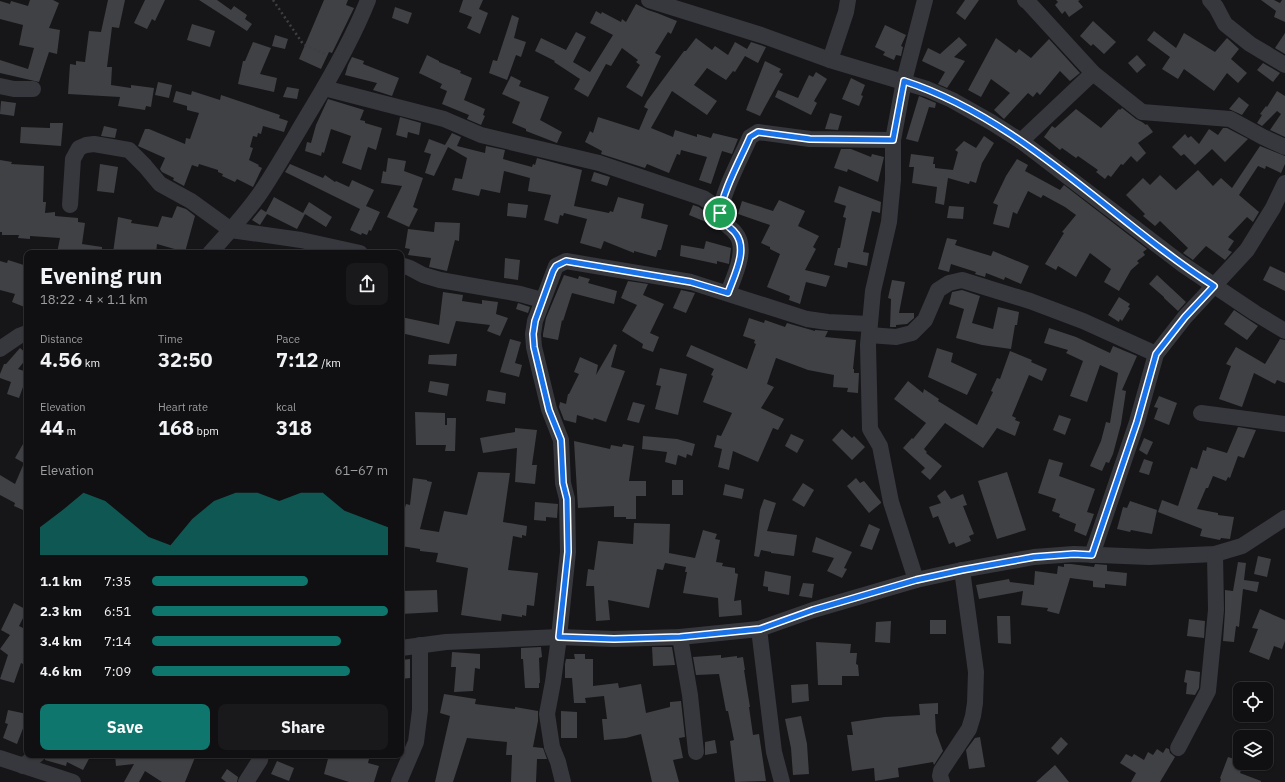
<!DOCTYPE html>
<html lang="en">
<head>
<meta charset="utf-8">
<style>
	body { margin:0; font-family:"IBM Plex Sans",sans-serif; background:#19191b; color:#f1f3f6; height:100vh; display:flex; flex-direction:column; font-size:15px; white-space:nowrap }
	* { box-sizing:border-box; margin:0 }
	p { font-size:13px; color:#9c9d9f }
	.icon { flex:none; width:22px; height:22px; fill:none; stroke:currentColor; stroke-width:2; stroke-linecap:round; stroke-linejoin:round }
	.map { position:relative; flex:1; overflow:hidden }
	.side { position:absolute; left:24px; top:250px; width:380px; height:508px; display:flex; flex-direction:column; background:#101012; border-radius:8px; box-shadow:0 1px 3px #0004,0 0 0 1px #303032 }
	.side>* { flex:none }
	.controls { position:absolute; left:1233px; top:682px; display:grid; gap:8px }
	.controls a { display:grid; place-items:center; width:40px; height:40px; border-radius:8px; background:#101012; box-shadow:0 1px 3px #0004,0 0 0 1px #303032; font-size:20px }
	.pin { position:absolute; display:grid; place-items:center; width:34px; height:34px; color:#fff; margin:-17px; border:2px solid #fff; border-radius:50%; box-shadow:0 1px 4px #0007 }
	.round { display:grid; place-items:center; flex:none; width:42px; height:42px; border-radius:8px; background:#19191b }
	.summary { display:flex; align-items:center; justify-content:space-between; height:68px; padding:0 16px }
	h1 { font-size:22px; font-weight:700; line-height:30px }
	.figures { display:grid; grid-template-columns:repeat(3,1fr); gap:6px; height:68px; padding:4px 16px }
	.figures div { display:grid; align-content:center }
	.figures b { font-size:20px; font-weight:700 }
	.figures small { font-size:11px; font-weight:400 }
	.figures p { font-size:11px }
	.chart { height:112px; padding:8px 16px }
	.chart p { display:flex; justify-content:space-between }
	.chart svg { width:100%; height:72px; margin-top:4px; fill:#0f766e; opacity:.7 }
	.cta { display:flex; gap:8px; margin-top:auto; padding:8px 16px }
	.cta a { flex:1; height:46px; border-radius:8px; background:#0f766e; color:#fff; font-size:16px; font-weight:700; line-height:46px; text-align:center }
	.cta a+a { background:#19191b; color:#f1f3f6 }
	ul { padding:0 16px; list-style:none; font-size:13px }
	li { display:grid; grid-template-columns:64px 48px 1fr; align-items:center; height:30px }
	li i { height:10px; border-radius:5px; background:#0f766e }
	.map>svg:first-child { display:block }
	.building { fill:#404145 }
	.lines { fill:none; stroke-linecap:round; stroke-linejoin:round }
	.path { stroke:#3d3f44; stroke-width:2.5; stroke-dasharray:2 3; stroke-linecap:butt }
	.minor { stroke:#37383d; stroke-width:16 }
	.route-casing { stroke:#fff; stroke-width:8 }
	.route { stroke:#1a73e8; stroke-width:5 }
</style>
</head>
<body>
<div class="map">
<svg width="1285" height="782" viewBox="0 0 1285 782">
	<rect width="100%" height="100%" fill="#161618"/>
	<g class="building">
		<path d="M30 0H53L59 3 49 28 60 30 57 54 49 52 39 82 0 73V60L28 69 34 48 19 45 23 25 0 19V1L10 4 11 1 28 6Z"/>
		<path d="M108 0H125L119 28 112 27 107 67H112L111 85 131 88V85L154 88 151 107 146 106 145 110 118 106 120 97 68 94 70 64 76 65V61L85 62 89 31 101 32Z"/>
		<path d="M145 0H165L155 21 152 19 147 29 134 23Z"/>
		<path d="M199 0H217L231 10 234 6 247 15 245 19 252 24 247 31Z"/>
		<path d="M324 0H348L346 5 354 8 332 53 329 52 321 69 299 59Z"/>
		<path d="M463 0H483L479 9 488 13 480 34 467 28 472 17 459 12Z"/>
		<path d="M965 0H979L965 20 956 13Z"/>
		<path d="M1056 0H1080L1078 1 1083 7 1069 17 1065 11 1062 14 1055 5 1058 2Z"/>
		<path d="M1261 0H1274L1280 3 1282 0H1285V22L1274 17 1276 11Z"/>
		<path d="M636 4 648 10 657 13 677 21 671 34 668 32 655 53 661 56 642 97 626 87 640 65 636 62 638 60 622 48 611 66 606 64 588 97 574 89 580 79 554 62 555 61 535 51 541 38 566 50 576 32 586 37 573 62 590 72 613 35 590 23 596 11 601 14 602 12 621 22 622 19 626 22Z"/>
		<path d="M395 7 412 13 408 24 392 18Z"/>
		<path d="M512 15 519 18 514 38 526 42 521 57 516 55 507 80 489 73 493 60 497 61Z"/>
		<path d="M1093 21 1116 42 1104 54 1093 44 1091 46 1080 36Z"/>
		<path d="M192 24 215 31 210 47 187 40Z"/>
		<path d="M885 25 906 35 901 46 903 47 901 56 896 55 894 60 883 55 885 52 875 47Z"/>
		<path d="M1154 31 1176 48 1184 33 1215 52 1227 38 1239 49 1231 59 1247 73 1238 83 1227 73 1214 91 1184 69 1178 79 1162 69 1170 57 1147 40Z"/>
		<path d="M1285 33V54L1275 48Z"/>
		<path d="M275 35 288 39 285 49 272 46Z"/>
		<path d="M959 37 967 45 954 57 965 61 947 88 938 84 945 72 922 61 928 48 940 54Z"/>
		<path d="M696 38 712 50 715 46 728 55 735 42 747 49 751 42 766 47 758 63 745 56 735 72 733 71 726 80 707 68 694 85 717 101 707 115 672 91 651 128 673 137 675 130 697 137V134L711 138 713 133 738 139 732 154 722 151 711 184 699 180 707 157 681 150 680 155 677 154 669 173 647 164 645 168 601 154 602 151 585 142 590 131 593 133 598 117 639 130 648 109 644 107 647 101 684 51H686Z"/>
		<path d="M996 38 1016 53 1019 49 1031 58 1049 39 1080 73 1070 81 1060 71 1040 95 1037 92 1033 97 1028 93 1004 119 994 110 1010 93 991 79 981 97 968 90Z"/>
		<path d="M253 42 271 48 260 74 277 78 274 92 238 84 243 61H245Z"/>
		<path d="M427 55 439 61V62L461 71 460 73 472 78 464 100 485 109 483 115 485 116 481 125 467 119 469 115 442 104 447 91 440 88 442 84 419 73Z"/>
		<path d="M1137 55 1146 65 1137 73 1128 63Z"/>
		<path d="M352 57 364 61 363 64 399 78 392 96 373 90 377 83 345 75 348 65Z"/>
		<path d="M765 61 781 69 779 72 783 74 760 116 746 110Z"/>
		<path d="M1263 63 1280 73 1273 82 1257 70Z"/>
		<path d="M816 72 827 79 814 101 817 103 811 115 775 97 778 90 798 98 809 75 813 77Z"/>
		<path d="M511 76 521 81 519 86 549 97 540 120 562 132 557 143 526 131V129L512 123 520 102 502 94Z"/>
		<path d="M851 78 865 85 861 95 863 96 859 106 842 99Z"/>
		<path d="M158 82 172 85 169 98 155 95Z"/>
		<path d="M287 87 299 89 297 99 283 97Z"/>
		<path d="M176 91 191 95 192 91 220 100 221 95 280 115 279 118 288 121 284 132 263 126 261 134 258 133 257 137 253 136 250 147 253 148 249 160 259 165 258 166 262 168 253 187 237 179 235 182 222 176 223 174 218 172V170L199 164 198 167 192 165 184 186 173 180 174 178 162 172 160 169 165 158 138 146 145 129H149L185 144 186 138 190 139 199 113 187 110V106L173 102Z"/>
		<path d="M1277 91 1285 96V137L1270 130 1281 114 1277 111 1262 126 1257 123 1262 115 1260 114 1266 106 1267 107Z"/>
		<path d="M919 96 936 103 935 108 929 107 918 142 906 139Z"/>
		<path d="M1239 97 1249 105 1242 115 1229 109Z"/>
		<path d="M328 99 364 110 360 120 365 121V123L382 128 376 150 368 147 361 170 342 163 351 136 331 129 324 153 322 152 321 156 305 151 307 142 311 143 316 125Z"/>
		<path d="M1 101 16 103 14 116 0 114Z"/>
		<path d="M1122 108 1136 119 1142 122 1146 125 1147 124 1153 132 1138 143 1146 153 1137 162 1131 156 1123 165 1121 164 1111 177 1108 175 1105 179 1096 172 1098 170 1078 156 1076 158 1062 148 1060 150 1044 137 1052 126 1055 128 1076 109 1101 128 1119 109 1120 110Z"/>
		<path d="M830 113 842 116 838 130 825 129Z"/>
		<path d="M400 117 421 123 419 135 408 132 407 138 396 135Z"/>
		<path d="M50 123H63L61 146 20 143 21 127 50 128Z"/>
		<path d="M104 126 117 129 115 138 101 136Z"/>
		<path d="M1223 128H1227L1248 139 1225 162 1212 149 1195 165 1184 154 1181 156 1172 147 1185 134 1188 138 1191 136 1199 144 1209 129 1218 135Z"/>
		<path d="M452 133 461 137 457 146 485 153 486 146 505 150 503 159 532 167 533 164 535 165 537 158 582 170 574 206 609 213 610 211 613 212 618 197 644 204 641 218 668 225 661 250H658L656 257 634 251V253L604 241 601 249 580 243 587 219 564 213 563 216 560 215 558 224 544 220 551 195 528 191 530 178 504 171 500 193 481 189 479 196 452 190 455 178 462 179 467 158 448 147 434 176 425 173 431 154 424 152 429 139 445 145Z"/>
		<path d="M984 136 994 143 982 163 976 183 970 181 969 184 948 178 944 205 935 203 937 187 912 183 914 167H909L911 154 934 157 933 164H935V168L953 170 958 152 955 150 964 141 976 148Z"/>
		<path d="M1260 146 1285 156V164L1281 173 1266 166 1265 169 1258 166 1239 195 1259 212 1253 222 1247 217 1228 237 1234 241 1228 250 1232 252 1225 260 1206 246 1193 260 1183 253 1188 248 1160 221 1155 226 1143 216 1145 214 1126 195 1143 178 1150 185 1160 175 1176 190 1198 170 1213 186 1221 178 1232 188Z"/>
		<path d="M841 149H851L871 157 872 154 884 157 878 182 848 169 847 172 834 168Z"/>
		<path d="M388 158 406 161 404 171 423 178 413 207 418 209 409 227 387 217 402 186 381 183 383 171 386 172Z"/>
		<path d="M1017 159 1028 165 1025 171 1060 190 1064 185 1147 249 1143 252 1145 255 1137 261 1139 263 1131 270 1119 291 1104 282 1111 269 1090 253 1076 277 1058 266 1056 270 1045 264 1064 233 1062 232 1076 215 1065 207 1043 195 1041 198 1028 191 1017 214 1013 212 1009 228 993 224 998 205 993 203 1006 176Z"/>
		<path d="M0 160 12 162 11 164 44 166 43 202H46L45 213 55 212V216L78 218V222L85 223 82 244 102 247V253H57L60 238 30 236V239L18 238 19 235H2V232H0Z"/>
		<path d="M100 164 118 167 114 193 97 191Z"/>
		<path d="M290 164 323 178 325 175 335 182 336 181 349 187 352 180 374 190 366 206 380 212 371 231 369 230 367 235 362 233 361 235 350 230 360 209 285 172Z"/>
		<path d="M594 172 610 177 607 186 591 181Z"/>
		<path d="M839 186 881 202 880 213 872 211 863 252 869 253 867 266 848 262 847 268 834 265 838 248H840L846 218 843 217 846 206 834 202Z"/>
		<path d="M274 197 303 213 309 202 332 217 326 227 305 214 297 229 267 214 260 225 252 220 261 209 266 212Z"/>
		<path d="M779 200 805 211 798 226 819 236 813 247 816 249 805 270 830 276 826 287 806 282 800 304 789 300 790 296 767 287 780 254 770 249V247L761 243 770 225 738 214 742 201 773 211Z"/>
		<path d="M508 203 528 205 526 218 507 216Z"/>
		<path d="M693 205 699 207 709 215 706 222 689 215Z"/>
		<path d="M177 206 186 209 195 216 185 252 157 244 156 253H113L118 217 132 220 131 223 158 227 162 216 172 218Z"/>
		<path d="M949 206 964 207 963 219 947 218Z"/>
		<path d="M435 222 460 223 459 241 455 240 447 271 429 267 431 258 408 255 410 249 405 248 408 229 434 232Z"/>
		<path d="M947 238 957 240 955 245 991 256 993 251 1029 266 1021 284 1005 277 1004 280 986 273 985 277 975 274 976 272 951 264 949 272 938 269Z"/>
		<path d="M706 241 731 248 729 264 717 261V264L680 256 681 245 704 249Z"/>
		<path d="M505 258 520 260 518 280 504 278Z"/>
		<path d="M8 260 27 266V308L12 302 15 294 0 290V261L7 263Z"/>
		<path d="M1270 266 1285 273V291L1263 280Z"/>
		<path d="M564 275 578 279 579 276 590 279 588 283 617 291 614 304 572 293 563 321 562 320 558 340 543 337V334L546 318Z"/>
		<path d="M1157 275 1186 302 1178 311 1164 298V297L1149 284Z"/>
		<path d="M892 280 905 282 899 313H914V318L907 324 896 325V327H890L891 299 888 298Z"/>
		<path d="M628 281 648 284 643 295 664 304 650 333 659 337 653 352 642 348 643 344 622 331 637 305 621 298Z"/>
		<path d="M681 290 695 293 686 313 673 308Z"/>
		<path d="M962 290 980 296 972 323 993 329 998 307 1019 312 1017 325H1015L1011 349 982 345 956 338 964 309 949 304 952 292Z"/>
		<path d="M443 292 463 295 462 301 482 304V300L498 302 496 314 508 318 500 336 487 331 490 325 456 321 449 344 401 333V317L439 325Z"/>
		<path d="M1119 297 1130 304 1128 307 1130 308 1122 321 1120 319 1119 322 1108 315Z"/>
		<path d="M518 303 530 307 528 313 516 309Z"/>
		<path d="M1234 310 1258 326 1247 340 1224 324Z"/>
		<path d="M749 318 764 323 765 320 785 327 787 323 815 331V330L828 331 825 337 856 340 853 369H854V373H859L858 393 847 392 848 388 833 387 834 375 808 370 776 358 767 384 774 387 761 408 784 419 778 430 773 428 758 462 733 451 729 470 718 467 722 449 714 447 717 435 721 436 732 413 703 402 713 376 711 375 714 369 686 356 691 345 747 369 756 344 754 343 755 340 743 336Z"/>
		<path d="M1049 328 1076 337 1110 353 1113 346 1137 356 1122 390 1126 391 1121 424 1113 454 1109 463 1106 462 1102 471 1090 466 1101 441 1106 422 1110 423 1118 373 1100 365 1087 402 1070 396 1083 361 1066 353 1068 350 1044 343Z"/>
		<path d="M510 339 521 342 515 363 522 365 519 377 500 372Z"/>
		<path d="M1280 339 1285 340V383L1277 380 1275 384 1254 373 1242 407 1219 399 1231 366 1226 364 1236 347 1265 364Z"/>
		<path d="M614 344 617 345 611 367 625 371 606 422 594 418 593 420 577 415 576 423 564 420 559 407 560 402 566 404 568 394H569L579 374 574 372 580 357 598 365 596 375Z"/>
		<path d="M20 348 27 354V358L18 369 27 372V376L19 398 7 394 11 382 0 378V374L4 364H6Z"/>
		<path d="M937 348 953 353 951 362 977 374 967 395 928 377Z"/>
		<path d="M1010 351 1032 360 1031 362 1047 369 1042 381 1029 375 1012 416 1016 418 1015 420 1020 422 1015 436 997 428 983 448 945 423 924 449 927 452 926 453 942 466 930 480 921 472 925 468 903 448 912 438 913 439 926 423 894 399 908 381 923 393 924 389 939 399 938 401 977 425 993 392 991 391 997 378 1000 379Z"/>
		<path d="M457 354 456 366 428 364 429 355Z"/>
		<path d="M660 368 687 374 678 415 655 409 661 386 656 385Z"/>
		<path d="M430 381 449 384 447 396 428 392Z"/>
		<path d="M488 390 506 393 505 404 486 401Z"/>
		<path d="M1159 396 1177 403 1169 425 1154 419 1158 408 1154 407Z"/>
		<path d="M633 402 645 405 639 423 627 420Z"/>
		<path d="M415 412 445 413V425H447V418H456L455 451H445L446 445H416Z"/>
		<path d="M1059 415 1071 419 1065 435 1053 430Z"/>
		<path d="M1238 427 1256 430 1244 458 1238 456 1230 478 1228 477 1226 481 1213 476 1208 488H1206L1197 509 1218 513V515L1234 517 1230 539 1221 538 1220 540 1200 536 1202 529 1158 512 1162 500 1178 506 1191 467 1197 469 1203 450 1206 451 1207 447 1227 453Z"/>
		<path d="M515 428 537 430 532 465H537L535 484 515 482 517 448 483 453 480 438 515 432Z"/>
		<path d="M842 429 852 438 854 436 865 447 852 460 832 440Z"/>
		<path d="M791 434 804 440 797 453 785 446Z"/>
		<path d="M643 436 677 439 695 444 692 456 687 454 686 458 678 455 676 465 665 462 667 452 642 449Z"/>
		<path d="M27 437V502L23 510 14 506 15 503 0 495V475L15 484 24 463 15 458Z"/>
		<path d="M1144 438 1153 442 1147 455 1139 450Z"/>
		<path d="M574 441 610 449 611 445 622 447 623 444 634 446 629 481H646V496H636V519H626V517H614V506L578 508Z"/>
		<path d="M1049 459 1063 463 1059 476 1095 489 1087 512 1094 514 1086 536 1074 531 1076 524 1059 517 1060 514 1052 511 1056 499 1038 493Z"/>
		<path d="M1144 459 1153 462 1149 475 1139 472Z"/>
		<path d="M478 472 510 473 503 522 527 526 526 536 522 535V538L513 536 508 570 538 573 534 606 527 605 526 616 522 615V617L502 614 501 621 461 615 468 568 436 562 438 553 420 551V549L401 546V522L406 504 410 505 413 478 427 480V481L432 482 420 529 439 532 444 511 467 515Z"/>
		<path d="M1007 472 1026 530 997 539 978 481Z"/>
		<path d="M856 478 860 483 864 481 881 502V503L869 513 847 486Z"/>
		<rect x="672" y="480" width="11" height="15"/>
		<path d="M803 483 814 490 804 507 792 500Z"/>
		<path d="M725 484 744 489 742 499 723 495Z"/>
		<path d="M945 490 951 499 963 494 967 505 963 506 974 534 969 536 971 541 956 547 954 542 949 544 938 516 933 518 929 507 941 503 937 496Z"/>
		<path d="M764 499 776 503 767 531 797 535 794 556 771 553V552L761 550 759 557 754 556 760 510Z"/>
		<path d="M1130 501 1157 510 1152 534 1131 530 1130 532 1117 529 1123 507 1127 508Z"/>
		<path d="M535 502 558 504 557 518 546 517V521L534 520Z"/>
		<path d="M634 523 670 524 669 553 695 558 703 530 717 534 715 539 720 540 716 562 723 563 722 566 735 568V573L738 574 734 601 741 600 742 615 719 617 718 598 683 593 687 572H685L686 567 665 563 663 570 657 569 649 608 608 600 610 620 596 621 594 586H586L588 569 594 570 598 541 633 544Z"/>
		<path d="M869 524 880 529 872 550 860 546Z"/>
		<path d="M816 537 852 552 844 568 847 569 842 578 827 571 834 558 812 552Z"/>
		<path d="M1258 556 1271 559 1267 577 1254 574Z"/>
		<path d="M1238 562 1246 563 1244 580 1259 582 1257 592 1243 589 1239 627 1236 626 1234 642 1223 641 1225 611V590L1233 591Z"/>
		<path d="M1064 564H1071L1094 567 1095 564 1107 565V571L1127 573 1126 586 1105 584V588L1093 587V581L1070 578 1059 614 1047 611 1048 608 1021 605 1023 591 979 599 976 585 1009 579 1010 582 1034 585 1035 571 1057 574 1058 566 1064 567Z"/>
		<path d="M765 571 791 576 789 595 768 591V587L763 586Z"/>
		<path d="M803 583 814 584 812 598 799 596Z"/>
		<path d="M437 590 438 612 401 614V591Z"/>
		<path d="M14 603 27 610 19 626 27 630V666L21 663 14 683 0 679 8 655 0 649 10 635 1 630Z"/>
		<path d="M1260 609 1285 620V641L1282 649 1274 646 1269 660 1249 652 1258 629 1252 628Z"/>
		<path d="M997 616H1010L1011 644 998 643Z"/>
		<path d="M1189 619 1205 621 1204 638 1187 636Z"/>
		<rect x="930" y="620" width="16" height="14"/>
		<path d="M891 621 890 643 875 642 876 622Z"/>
		<path d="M816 642 851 644 850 653H857L856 664 858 665 859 676H842V685H818Z"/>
		<path d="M541 647 542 657 539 658 540 683H539V688H525L523 659H521V648Z"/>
		<path d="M652 647H672L675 665 653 666Z"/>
		<path d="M452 652 480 654V669L475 668 473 691 454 692 456 667H451Z"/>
		<path d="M574 654H585V659H593V686L618 683 619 688 641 684 646 713 670 707V702L681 701 685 737 679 738 683 758 673 760 679 782H652L641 734 626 738 604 740 602 719H607L604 696 585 698 586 703H574L572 678H565V664L566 659H575Z"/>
		<path d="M721 655V658L737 656V658L743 657 745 670H744L750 707H749L753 735 759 734 766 781 735 782 730 741 734 740 728 711H726L719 674 696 675 693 657Z"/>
		<path d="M410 659V678L401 679V660Z"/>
		<path d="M1186 670 1200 672 1199 688 1195 695 1186 694 1187 683 1184 682Z"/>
		<path d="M808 684 809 701 792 703 791 685Z"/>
		<path d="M444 694 476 699 475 704 515 709V707L538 711V721L533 747 543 748 547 759H537L536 782H511L512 755H506L507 742 467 738 453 782H435L450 716 440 713Z"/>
		<path d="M938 703V714H935L936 732 943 751 934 765 933 762 898 768 899 777 875 781 874 768 852 771 847 735H853L851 722 885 717 920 715 919 704Z"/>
		<path d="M8 710 27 714V718L17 744 3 738 8 724 5 723Z"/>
		<path d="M561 711 577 712V738H561Z"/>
		<path d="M801 716 807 744 809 774 793 775 791 748 785 719Z"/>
		<path d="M980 737 985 767 969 769 966 750 975 738Z"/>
		<path d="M1061 737 1068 744 1058 755 1051 748Z"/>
		<path d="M715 740 717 753 705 755V742Z"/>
		<path d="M1166 748 1169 749 1170 753 1175 757 1160 782H1131L1136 773 1120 763 1126 754 1132 757 1134 754 1144 760 1148 752 1153 755 1157 749 1163 753Z"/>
		<path d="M46 755H91L83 770 67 762 66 766 45 760Z"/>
		<path d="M115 755H196L185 782H162L145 771 139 782H124L134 764 116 766Z"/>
		<path d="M329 755H370L368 763 379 766 374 782H349L324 774Z"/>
		<path d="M1228 757 1240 761V763H1244L1240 773 1261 781V782H1220L1221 779 1220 778Z"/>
		<path d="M277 761 294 768 289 781 271 774Z"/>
		<path d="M1055 765 1069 782H1036Z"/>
		<path d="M227 769 238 777 237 782H226L221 778Z"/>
	</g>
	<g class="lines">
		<path class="path" d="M273 0 303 44 327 55"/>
		<g class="minor">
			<path d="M649 0 761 35 830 60 927 89 952 100 991 122 1021 141 1182 264 1255 313 1285 331"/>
			<path d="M1025 0 1028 2 1093 73 1142 112 1230 119 1263 137 1285 147"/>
			<path d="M1210 0 1216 7 1225 24 1250 44 1285 65"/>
			<path d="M830 60 846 12 848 0"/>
			<path d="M0 86 14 89H33"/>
			<path d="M324 88 444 119 481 135 599 163 703 198 712 204 720 213"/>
			<path d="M1021 141 1093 73"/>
			<path d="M70 205 73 159 79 148 86 145 94 144 129 150 145 166 160 184 191 201 231 230 301 240 360 253"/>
			<path d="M210 253C228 233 246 214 261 192 279 165 295 136 312 108 333 73 353 38 368 0"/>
			<path d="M401 265 410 268 423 275 440 280 520 294 542 300"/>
			<path d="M728 293C734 277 748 249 736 234 731 226 721 225 721 212 720 196 743 154 750 137L758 132 810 139 893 140"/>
			<path d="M869 335 896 337 912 333 925 320 938 290 949 283 962 280 1030 301 1083 321 1156 354"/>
			<path d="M0 349 19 336 27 333"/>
			<path d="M1201 413 1285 424"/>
			<path d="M1092 555 1137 422 1156 354 1185 317 1247 250 1273 208 1285 183"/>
			<path d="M916 580 891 502 880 446 870 429 868 345 873 291 889 222 893 180V140L904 81 925 0"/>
			<path d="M759 629 774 752 782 782"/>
			<path d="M680 637 690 695 696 752"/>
			<path d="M401 648 446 642 559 637 614 639 680 637 759 629 813 610 916 580 962 570 1034 557 1074 554 1149 557 1215 554 1242 546 1285 518"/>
			<path d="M1178 748 1208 691 1216 610 1215 554"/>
			<path d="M0 758 73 782"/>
			<path d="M23 766 37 755"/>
			<path d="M246 782 260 760 261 755"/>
			<path d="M399 782 416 742 420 710V645"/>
			<path d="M563 782 558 762 552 747 547 714 553 682 559 637 568 552 567 499 563 483 561 440 549 409 534 347 533 334 535 321 556 266 566 261 691 282 807 319 828 322 869 324"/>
			<path d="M942 782 940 776 941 771 969 729 973 716 975 703 976 672 962 570"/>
		</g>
	</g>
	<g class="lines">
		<g class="route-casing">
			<path id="route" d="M904 81C1022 119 1111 220 1214 286L1185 317 1156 354 1137 422 1092 555 1074 554 1034 557 962 570 916 580 813 610 760 629 680 637 614 639 559 637 568 552 567 499 563 483 561 440 549 410 534 347 533 334 535 321 553 271 556 266 566 261 691 282 728 293C734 276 748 250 736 234 731 226 721 225 721 212 720 196 743 154 750 137L758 132 810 139 893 140Z"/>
		</g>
		<use href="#route" class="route"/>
	</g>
</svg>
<div class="controls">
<a><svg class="icon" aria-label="locate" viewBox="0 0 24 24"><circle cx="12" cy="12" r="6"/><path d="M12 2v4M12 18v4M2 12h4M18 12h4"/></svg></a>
<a><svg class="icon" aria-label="layers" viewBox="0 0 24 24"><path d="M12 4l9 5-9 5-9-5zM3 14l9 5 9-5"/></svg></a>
</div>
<div class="pin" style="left:720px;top:213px;background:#1e9e55"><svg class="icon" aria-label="arrive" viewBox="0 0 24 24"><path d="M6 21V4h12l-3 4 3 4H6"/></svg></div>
<section class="side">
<div class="summary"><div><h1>Evening run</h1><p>18:22 · 4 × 1.1 km</p></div><a class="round"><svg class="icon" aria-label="share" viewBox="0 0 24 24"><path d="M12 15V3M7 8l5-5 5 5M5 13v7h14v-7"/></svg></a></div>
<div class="figures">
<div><p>Distance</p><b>4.56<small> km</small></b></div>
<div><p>Time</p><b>32:50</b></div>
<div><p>Pace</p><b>7:12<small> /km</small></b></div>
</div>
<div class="figures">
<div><p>Elevation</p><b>44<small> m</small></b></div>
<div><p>Heart rate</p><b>168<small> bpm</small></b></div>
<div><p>kcal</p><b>318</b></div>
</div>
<div class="chart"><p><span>Elevation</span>61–67 m</p>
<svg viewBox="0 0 160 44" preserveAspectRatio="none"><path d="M0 44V27L10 17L20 6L30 11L40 22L50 33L60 38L70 22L80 11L90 6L100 6L110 11L120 6L130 6L140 17L150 22L160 27V44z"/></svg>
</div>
<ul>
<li><b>1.1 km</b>7:35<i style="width:66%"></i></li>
<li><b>2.3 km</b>6:51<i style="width:100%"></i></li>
<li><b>3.4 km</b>7:14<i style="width:80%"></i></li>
<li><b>4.6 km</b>7:09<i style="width:84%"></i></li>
</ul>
<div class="cta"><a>Save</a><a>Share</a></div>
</section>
</div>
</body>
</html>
